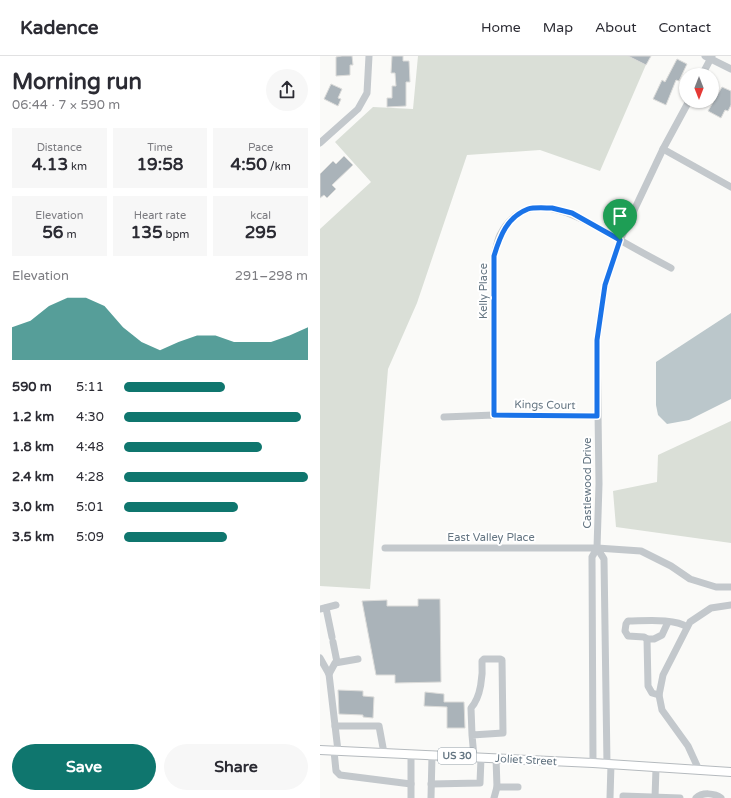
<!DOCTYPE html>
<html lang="en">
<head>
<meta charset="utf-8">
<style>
	body { margin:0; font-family:"Varela Round",sans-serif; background:#f7f7f7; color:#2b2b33; height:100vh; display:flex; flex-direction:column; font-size:15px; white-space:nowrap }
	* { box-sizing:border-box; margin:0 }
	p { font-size:13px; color:#7c7c81 }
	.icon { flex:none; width:22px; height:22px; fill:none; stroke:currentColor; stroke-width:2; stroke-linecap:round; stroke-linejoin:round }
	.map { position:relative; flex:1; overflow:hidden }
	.drawer { display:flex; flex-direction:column; background:#fff; width:320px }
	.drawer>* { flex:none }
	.needle { width:26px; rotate:180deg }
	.fabs { position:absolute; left:359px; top:12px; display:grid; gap:8px }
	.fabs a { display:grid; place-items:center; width:40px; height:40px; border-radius:50%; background:#fff; box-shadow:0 1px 3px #0004; font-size:20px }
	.pin { position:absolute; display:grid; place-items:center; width:34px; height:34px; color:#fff; margin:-41px -17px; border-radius:50% 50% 50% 0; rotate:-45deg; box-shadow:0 0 4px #0007 }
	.pin .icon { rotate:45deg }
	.round { display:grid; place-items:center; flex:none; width:42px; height:42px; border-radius:21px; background:#f7f7f7 }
	.head { display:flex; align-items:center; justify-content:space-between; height:68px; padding:0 12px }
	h1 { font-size:22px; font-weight:700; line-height:30px }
	.stats { display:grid; grid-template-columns:repeat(3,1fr); gap:6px; height:68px; padding:4px 12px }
	.stats div { display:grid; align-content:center; border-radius:0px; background:#f7f7f7; text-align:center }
	.stats b { font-size:17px; font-weight:700 }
	.stats small { font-size:11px; font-weight:400 }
	.stats p { font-size:11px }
	.chart { height:112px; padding:8px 12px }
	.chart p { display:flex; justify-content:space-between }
	.chart svg { width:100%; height:72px; margin-top:4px; fill:#0f766e; opacity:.7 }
	.cta { display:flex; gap:8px; margin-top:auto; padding:8px 12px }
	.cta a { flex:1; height:46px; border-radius:24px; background:#0f766e; color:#fff; font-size:16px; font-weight:700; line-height:46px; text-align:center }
	.cta a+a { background:#f7f7f7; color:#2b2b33 }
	ul { padding:0 12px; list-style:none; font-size:13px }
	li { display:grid; grid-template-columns:64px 48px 1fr; align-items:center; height:30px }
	li i { height:10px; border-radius:5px; background:#0f766e }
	header { display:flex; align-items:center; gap:24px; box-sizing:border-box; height:56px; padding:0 20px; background:#fff; border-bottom:1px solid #e1e1e2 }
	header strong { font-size:19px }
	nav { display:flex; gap:22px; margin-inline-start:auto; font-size:14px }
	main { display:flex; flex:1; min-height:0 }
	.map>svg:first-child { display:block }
	.green { fill:#dadfd7 }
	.water { fill:#bbc7cb }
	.building { fill:#aab3b9; stroke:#dcdcda }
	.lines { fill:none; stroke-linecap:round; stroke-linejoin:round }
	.major-casing { stroke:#b5babe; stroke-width:10 }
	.minor { stroke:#c3c8cc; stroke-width:7 }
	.major { stroke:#fff; stroke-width:8 }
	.route-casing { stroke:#fff; stroke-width:8 }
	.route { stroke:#1a73e8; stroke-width:5 }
	.labels { text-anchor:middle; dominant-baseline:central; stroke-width:4; stroke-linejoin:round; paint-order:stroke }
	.shield { fill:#fff; stroke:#939fa8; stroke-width:1 }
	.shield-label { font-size:10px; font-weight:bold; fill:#657683 }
	.street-label { font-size:11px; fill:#657683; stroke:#fff }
</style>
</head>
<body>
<header>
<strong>Kadence</strong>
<nav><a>Home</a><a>Map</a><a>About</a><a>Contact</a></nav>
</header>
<main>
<section class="drawer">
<div class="head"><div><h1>Morning run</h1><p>06:44 · 7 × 590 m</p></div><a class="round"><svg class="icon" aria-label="share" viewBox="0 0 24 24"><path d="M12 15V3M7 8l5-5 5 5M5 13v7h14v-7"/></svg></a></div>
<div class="stats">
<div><p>Distance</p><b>4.13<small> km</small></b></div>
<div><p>Time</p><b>19:58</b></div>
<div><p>Pace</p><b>4:50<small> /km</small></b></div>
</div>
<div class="stats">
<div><p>Elevation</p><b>56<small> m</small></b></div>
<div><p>Heart rate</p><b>135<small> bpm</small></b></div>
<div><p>kcal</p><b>295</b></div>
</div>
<div class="chart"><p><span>Elevation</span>291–298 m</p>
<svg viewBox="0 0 160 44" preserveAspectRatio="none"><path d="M0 44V24L10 20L20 11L30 6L40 6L50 11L60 24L70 33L80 38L90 33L100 29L110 29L120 33L130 33L140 33L150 29L160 24V44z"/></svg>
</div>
<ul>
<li><b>590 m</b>5:11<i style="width:55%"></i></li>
<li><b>1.2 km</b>4:30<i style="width:96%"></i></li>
<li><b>1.8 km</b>4:48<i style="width:75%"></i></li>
<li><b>2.4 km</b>4:28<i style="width:100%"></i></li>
<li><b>3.0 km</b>5:01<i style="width:62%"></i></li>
<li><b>3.5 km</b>5:09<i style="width:56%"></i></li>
</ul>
<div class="cta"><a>Save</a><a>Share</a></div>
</section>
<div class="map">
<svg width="411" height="742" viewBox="0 0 411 742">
	<rect width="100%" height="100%" fill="#fafaf8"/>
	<g class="green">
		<path d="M98 0H321L328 4 280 115 220 94 147 99 97 247 68 313 50 533 0 530V173L51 126 15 86 53 51 93 53Z"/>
		<path d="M411 365V487L296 471 293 435 337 426 338 399Z"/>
	</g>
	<path class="water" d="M411 257V343L369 364 347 368 338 359 336 349V306Z"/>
	<g class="building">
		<path d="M22 0H32L33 9H30V19L16 20V1Z"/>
		<path d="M72 0H83V5H89L90 26H86V50L67 51V42H72V30H76L75 17H71Z"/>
		<path d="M308 0H331L326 9Z"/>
		<path d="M357 3 367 8 359 25 356 24 346 49 333 43 342 24 345 26Z"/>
		<path d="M11 28 22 33 18 42 21 43 18 50 4 43Z"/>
		<path d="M402 31 411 35V49L408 55 405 54 401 62 388 55Z"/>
		<path d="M24 100 33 109 12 129 16 133 7 142 4 139 0 142V118L13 105 16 108Z"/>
		<path d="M98 543H120L121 626 75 627V619H56L42 545 67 544V550H98Z"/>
		<path d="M18 634 43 635V640L54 641 53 662 43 661V659L19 658Z"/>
		<path d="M105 636 124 638V646H144L145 672H127V651L104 650Z"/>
	</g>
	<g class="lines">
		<g class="major-casing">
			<path id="major" d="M0 694 273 707 411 716"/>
		</g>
		<g class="minor">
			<path d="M385 0 411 13"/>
			<path d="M382 19 392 0"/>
			<path d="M0 87 38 53 47 37 49 0"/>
			<path d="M343 93 411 131"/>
			<path d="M174 359V200C176 193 177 185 180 179 208 125 264 164 300 184 317 194 334 203 351 212"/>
			<path d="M124 361 174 359 277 360"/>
			<path d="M65 492H277L321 495 351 510 370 523 396 531H411"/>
			<path d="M277 492 284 503 287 708"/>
			<path d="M6 552 12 581"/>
			<path d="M0 553 16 549"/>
			<path d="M327 583H334L342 579 348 566"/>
			<path d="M13 586 17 606"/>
			<path d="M0 602 9 618 18 695"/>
			<path d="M9 618 15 607 38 603"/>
			<path d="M339 639 332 637 328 630 327 583 324 581 308 580 305 575 306 568 308 565C324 565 355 562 367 571"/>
			<path d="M15 670H59L64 697"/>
			<path d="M152 679 151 652C161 641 163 619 162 605L164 603H180L182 604 183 677 152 679 154 701"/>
			<path d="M14 695 16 715 20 719 91 728"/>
			<path d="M91 698V742"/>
			<path d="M273 707 272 501 277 492 279 428 277 284 285 229 300 184 343 93 369 45"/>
			<path d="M379 714 368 690 342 654 339 639 343 619 370 566 391 552 411 549"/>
			<path d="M111 728 160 727 161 702"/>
			<path d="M177 731H198"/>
			<path d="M111 742 112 699"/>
			<path d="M174 742 177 731 176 702"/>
			<path d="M290 742 291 708"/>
			<path d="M303 742V740L360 742"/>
			<path d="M335 742 336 712"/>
			<path d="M376 742C382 736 395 737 401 742"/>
		</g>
		<use href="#major" class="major"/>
	</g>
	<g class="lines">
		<g class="route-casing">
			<path id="route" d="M232 152 252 157 300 184 285 229 277 284V360L174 359V200C180 180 187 161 208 153 214 151 225 152 232 152Z"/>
		</g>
		<use href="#route" class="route"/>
	</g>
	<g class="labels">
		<rect class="shield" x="118" y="692" width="38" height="16" rx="3"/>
		<g class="shield-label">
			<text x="137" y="700">US 30</text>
		</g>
		<g class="street-label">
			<text transform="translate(163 235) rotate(-90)">Kelly Place</text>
			<text transform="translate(225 349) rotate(1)">Kings Court</text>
			<text transform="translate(267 427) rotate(-90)">Castlewood Drive</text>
			<text x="171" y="481">East Valley Place</text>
			<text transform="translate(206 704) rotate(3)">Joliet Street</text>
		</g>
	</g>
</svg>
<div class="fabs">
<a><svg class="needle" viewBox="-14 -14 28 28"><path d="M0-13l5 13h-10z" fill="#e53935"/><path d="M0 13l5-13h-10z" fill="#7c7c81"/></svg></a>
</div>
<div class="pin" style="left:300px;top:184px;background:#1e9e55"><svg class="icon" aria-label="arrive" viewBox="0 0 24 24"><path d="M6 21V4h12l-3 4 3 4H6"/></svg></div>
</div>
</main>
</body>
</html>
